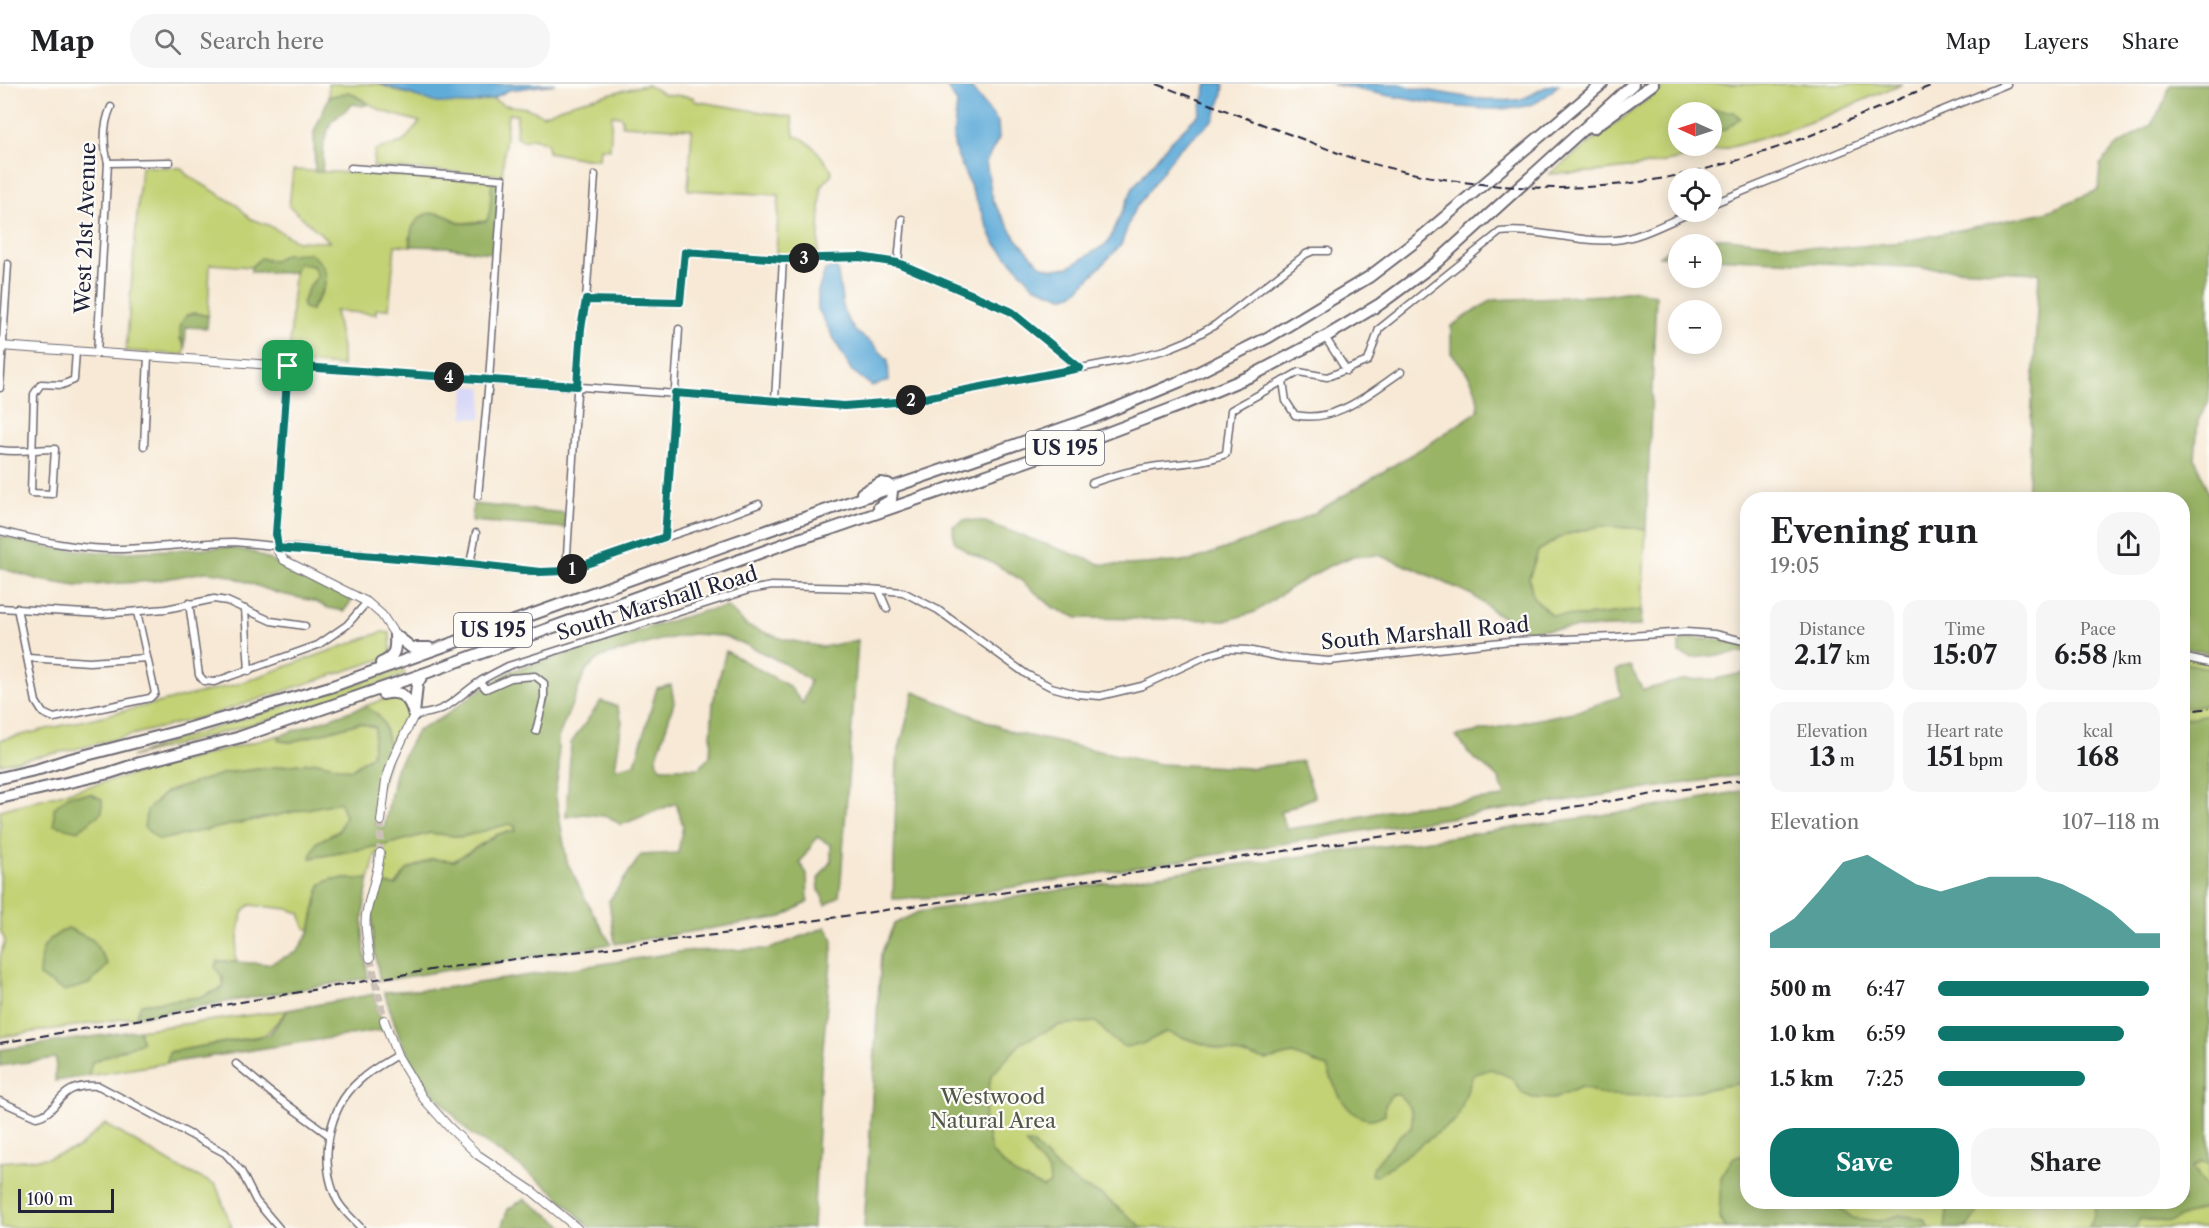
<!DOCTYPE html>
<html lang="en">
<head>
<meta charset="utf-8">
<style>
	body { margin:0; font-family:"Libre Caslon Text",serif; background:#f6f6f6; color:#202124; height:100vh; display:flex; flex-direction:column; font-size:22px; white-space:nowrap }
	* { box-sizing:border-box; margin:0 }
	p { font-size:20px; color:#757577 }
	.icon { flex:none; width:33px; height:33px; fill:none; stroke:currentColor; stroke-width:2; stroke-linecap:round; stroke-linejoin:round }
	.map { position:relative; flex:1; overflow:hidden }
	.drawer { position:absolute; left:1740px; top:408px; width:450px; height:717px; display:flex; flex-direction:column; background:#fff; border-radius:24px; box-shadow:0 3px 15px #0003 }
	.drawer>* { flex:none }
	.needle { width:39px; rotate:273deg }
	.tools { position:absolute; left:1668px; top:18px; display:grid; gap:12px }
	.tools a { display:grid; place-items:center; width:54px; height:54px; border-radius:50%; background:#fff; box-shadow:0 3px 15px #0003; font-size:30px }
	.scale { position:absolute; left:18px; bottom:15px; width:96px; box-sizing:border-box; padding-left:6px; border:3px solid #22223b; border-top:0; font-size:16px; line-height:21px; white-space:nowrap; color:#22223b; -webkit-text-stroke:4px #fdfcf7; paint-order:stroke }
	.pin { position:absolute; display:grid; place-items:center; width:51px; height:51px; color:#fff; margin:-26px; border-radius:12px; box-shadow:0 3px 9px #0006 }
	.km { position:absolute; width:30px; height:30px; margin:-15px; border-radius:50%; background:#222; color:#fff; font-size:16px; line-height:30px; text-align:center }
	.round { display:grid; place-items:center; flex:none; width:63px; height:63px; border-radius:24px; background:#f6f6f6 }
	.summary { display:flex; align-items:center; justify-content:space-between; height:102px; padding:0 30px }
	h1 { font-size:33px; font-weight:700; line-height:45px }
	.figures { display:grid; grid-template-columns:repeat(3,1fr); gap:9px; height:102px; padding:6px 30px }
	.figures div { display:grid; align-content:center; border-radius:15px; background:#f6f6f6; text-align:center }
	.figures b { font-size:26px; font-weight:700 }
	.figures small { font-size:16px; font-weight:400 }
	.figures p { font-size:16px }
	.chart { height:168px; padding:12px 30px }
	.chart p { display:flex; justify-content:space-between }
	.chart svg { width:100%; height:108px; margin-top:6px; fill:#0f766e; opacity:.7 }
	.action { display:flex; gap:12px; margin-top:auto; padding:12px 30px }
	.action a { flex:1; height:69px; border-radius:24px; background:#0f766e; color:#fff; font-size:24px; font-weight:700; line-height:69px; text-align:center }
	.action a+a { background:#f6f6f6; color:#202124 }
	ul { padding:0 30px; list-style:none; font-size:20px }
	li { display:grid; grid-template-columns:96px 72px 1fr; align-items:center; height:45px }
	li i { height:15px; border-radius:8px; background:#0f766e }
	header { display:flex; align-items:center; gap:36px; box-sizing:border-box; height:84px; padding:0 30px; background:#fff; border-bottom:2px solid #e0e0e0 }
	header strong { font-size:28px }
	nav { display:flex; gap:33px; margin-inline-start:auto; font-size:21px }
	.search { width:420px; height:54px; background:#f6f6f6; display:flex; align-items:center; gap:15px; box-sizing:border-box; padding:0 21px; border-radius:24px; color:#757577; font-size:22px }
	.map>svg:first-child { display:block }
	.built { fill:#d7d7f8 }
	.green { fill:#c3d274; stroke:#727a58; stroke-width:1.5; fill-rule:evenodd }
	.forest { fill:#9ab466; stroke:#5e6b50; stroke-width:1.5 }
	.water { fill:#61acd9; stroke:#42678a; stroke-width:1.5 }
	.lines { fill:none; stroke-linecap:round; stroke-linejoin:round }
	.tertiary-tunnel { stroke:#ccc1b6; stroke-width:8; stroke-dasharray:8 4; stroke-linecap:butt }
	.minor-casing { stroke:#6d6871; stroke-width:9 }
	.tertiary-casing { stroke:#6d6871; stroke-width:10 }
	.trunk-casing { stroke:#6d6871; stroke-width:14 }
	.minor { stroke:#fff; stroke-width:6 }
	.tertiary { stroke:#fff; stroke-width:8 }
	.trunk { stroke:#fff; stroke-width:10 }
	.rail { stroke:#22223b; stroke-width:2; stroke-dasharray:9 4.5; stroke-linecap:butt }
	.route-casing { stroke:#fff; stroke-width:12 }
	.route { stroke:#0f766e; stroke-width:8 }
	.labels { text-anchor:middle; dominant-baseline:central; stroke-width:4.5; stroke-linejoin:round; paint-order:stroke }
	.shield { fill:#fdfcf7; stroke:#646373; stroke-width:1.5 }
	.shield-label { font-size:20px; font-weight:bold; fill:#22223b }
	.street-label { font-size:21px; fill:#22223b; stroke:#fdfcf7 }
	.park-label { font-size:21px; fill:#52574c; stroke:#fdfcf7 }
</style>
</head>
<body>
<header>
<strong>Map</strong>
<div class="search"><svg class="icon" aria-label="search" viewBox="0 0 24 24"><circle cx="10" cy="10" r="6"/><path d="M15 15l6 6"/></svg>Search here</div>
<nav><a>Map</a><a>Layers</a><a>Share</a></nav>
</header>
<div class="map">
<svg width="2209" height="1144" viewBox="0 0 2209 1144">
	<rect width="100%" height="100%" fill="#fdfcf7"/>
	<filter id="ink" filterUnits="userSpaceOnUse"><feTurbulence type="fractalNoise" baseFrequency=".0167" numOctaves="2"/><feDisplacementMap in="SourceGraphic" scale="12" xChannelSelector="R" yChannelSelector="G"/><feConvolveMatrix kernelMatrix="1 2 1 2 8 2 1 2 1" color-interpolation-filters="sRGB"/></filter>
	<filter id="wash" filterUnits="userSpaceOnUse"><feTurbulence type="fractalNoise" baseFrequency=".008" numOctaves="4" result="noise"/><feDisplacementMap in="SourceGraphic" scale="24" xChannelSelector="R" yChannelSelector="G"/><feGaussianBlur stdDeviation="1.35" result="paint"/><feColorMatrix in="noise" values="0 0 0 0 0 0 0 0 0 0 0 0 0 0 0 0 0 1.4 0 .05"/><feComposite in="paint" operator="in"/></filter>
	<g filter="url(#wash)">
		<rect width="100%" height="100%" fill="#f7e9d5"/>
		<path class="built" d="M465 302 481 303 483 306 481 335 463 333Z"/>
		<g class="green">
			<path d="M328 0H379L399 8 467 20 492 15 505 21 527 24 543 31 573 19 640 2 647 1 664 10 693 13 694 17 792 33 794 52C810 54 823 75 832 87L831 91 821 103 818 172 776 171 779 111 688 106 692 45 622 41V35L620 32 612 31 610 65 600 64 599 75H585L548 68 547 59 533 54 524 57 516 52 517 31 508 30 502 91 373 83 375 66 403 58 420 38 382 27 349 8 329 13Z"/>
			<path d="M1668 0H1902C1864 15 1826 34 1787 46 1710 72 1630 89 1549 90ZM1678 28H1733L1724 46 1712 48V62H1678Z"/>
			<path d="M141 82 182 84 187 91 237 121 251 135 268 141 297 157 330 158 289 122 293 86 492 96 490 126 487 137 462 139 439 129 409 153 411 162 395 161 389 225H376V230L335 227 342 264V282L289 278 294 189 297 179 313 182 318 192 309 203 311 226C322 209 330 201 322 182L285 170 274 177H257L251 183 210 180 208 232 195 229 186 231 180 255 185 263 184 271 126 267Z"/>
			<path d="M1600 442 1646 445 1642 526 1585 532 1551 531 1533 513 1529 494 1538 467 1564 451Z"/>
			<path d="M382 548 390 549 391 567 385 574 210 631 76 665 0 680V656L238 600Z"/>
			<path d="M2182 570 2209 571V1144H865L879 899 1747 937 1748 1118H2182Z"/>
			<path d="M403 585 405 591 279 633 131 673 170 658Z"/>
			<path d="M390 613 400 614 407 621V631L391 670 384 640 365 622Z"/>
			<path d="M359 639 376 643 372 671 350 686 317 678 225 689 166 708 159 756 340 718 345 732 339 747 317 758 311 774 385 761 430 749 462 753 508 740 515 742V747L498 750 454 777 432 775 407 786 396 801 379 800 383 783 384 769 376 770 369 795H332L320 801 310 847 304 842 300 829 288 825 250 821 242 829 235 873 237 878 219 877 224 903 201 913 142 920 136 933 0 953V873L5 856 0 846V726L280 651 279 657 291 658Z"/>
			<path d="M288 926 265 951 170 968 167 979 88 992 92 978 141 958 139 946Z"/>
			<path d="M105 1040 176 1082 216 1101 232 1144H0V1078L47 1074 78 1064Z"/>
		</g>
		<g class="forest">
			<path d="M2170 0H2209V317L2198 337 2195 374 2209 410V569L2183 564 2182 416 2027 415 2039 189 1712 174V160H1678V173L1659 172 1680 155 1727 154 1830 165 1902 158 2046 128 2098 106 2100 81 2115 63 2151 41 2165 17Z"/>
			<path d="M349 8 368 20 363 22 353 20 331 38 324 58 322 88H315L314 48 329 13Z"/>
			<path d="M1705 25 1734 28 1740 34 1724 46 1712 48V28H1694Z"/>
			<path d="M492 96 500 102 495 170 446 163 411 162C407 143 420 125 440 130 448 131 455 138 462 139 469 140 479 138 487 137L490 126Z"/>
			<path d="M309 169C336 187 326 203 310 226L304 224 302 219 309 203 318 192 313 182 297 179 294 189 251 188V183L261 174 274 177 285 170Z"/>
			<path d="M1636 206 1656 211 1646 445 1600 442 1564 451 1538 467 1529 494 1533 513 1551 531 1585 532 1642 526 1641 542 1526 546 1496 529 1472 511 1415 485 1378 471 1352 473 1329 482 1295 501 1255 528 1228 536 1078 534 1054 524 1018 494 997 481 966 467 954 457 953 442 964 436 982 437 1100 480 1128 481 1190 477 1275 447 1315 429 1432 358 1478 327C1479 302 1467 287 1451 269V242L1492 216 1606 211Z"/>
			<path d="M195 229 208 232 207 244 186 243 185 263C177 249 178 232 195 229Z"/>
			<path d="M473 420 566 429 565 444 472 437Z"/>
			<path d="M0 452 53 464 111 469 227 463 253 468 353 515 344 527 328 524 314 517 277 509 221 489 205 488 154 497 76 502 40 496 0 484Z"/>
			<path d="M728 523 747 542 783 555 823 563 858 556 841 796 839 812 826 821 819 806 818 795 831 777V761L817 753 800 779 807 790 808 818 782 833 615 860 609 817 641 771 678 769 683 742 676 719 621 741 609 733 584 730 566 733 571 659 601 617 617 622 622 637 615 685 635 680 657 604 671 601 674 618 656 676 661 684H699L710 672 713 618 726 567 789 602 803 620 810 597 785 580 749 562 722 552 692 550 660 556 601 573 586 586 558 654 559 685 555 708 567 778 589 822 611 860 380 897 373 859 372 828 379 800 396 801 407 786 432 775 454 777 498 750 515 747V742L508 740 462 753 430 749 385 761 310 774 317 758 339 747 345 732 340 718 159 756 144 743 147 726 166 708 225 689 317 678 350 686 372 671 375 643 359 639 291 658 279 657 281 651 365 622 377 630 384 640 391 670 379 709 376 740 384 745 396 685 417 647 443 633 474 610 509 588 620 552 704 527Z"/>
			<path d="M1691 554 1722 556 1747 563V568L1692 574 1679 569V559Z"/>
			<path d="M2183 579 2209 584V620L2183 624Z"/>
			<path d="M1630 582 1643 606 1682 596 1716 595 1747 588V690L1374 745 989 807 939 813 893 815 897 673 914 608 1015 649 1159 680 1251 684 1302 677 1315 713 1280 728 1287 745 1324 740 1406 723 1505 713 1499 694 1471 672 1456 652 1578 627 1621 612 1616 586Z"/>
			<path d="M2209 630V1079L2202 1078 2193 1083 2209 1107 2207 1122 2170 1138 2140 1135 2135 1144H2088L2093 1135 2096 1118H2182L2183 635Z"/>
			<path d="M1747 706V998L1666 1012 1604 1011 1581 1003 1554 1015 1533 1014 1523 1010 1512 994 1491 985 1473 991 1457 1035 1377 1092 1371 1091 1372 1085 1401 1050 1411 1044C1415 1028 1410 1022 1399 1011H1391L1385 1022V1030C1381 1032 1375 1035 1371 1035 1346 1035 1334 1002 1327 983L1293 970 1267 976 1222 966 1166 948 1142 960 1125 963 1112 955 1096 938 1060 941 1022 958 991 992 984 1034 992 1069 1014 1090 1043 1104 1050 1100 1049 1089 1025 1059 1033 1060 1061 1088 1083 1103 1102 1111 1143 1144H864L881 870 894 840 918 828 1178 788 1416 758 1650 724Z"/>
			<path d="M91 710 102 715V728L78 747 54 741V724L69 711Z"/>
			<path d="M332 795H369C360 836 362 853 368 894L136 933 141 920 201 913 224 903 223 895 215 883 218 877 269 880 297 868 310 847 320 801Z"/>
			<path d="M826 843 833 856 821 985 813 1144H590L554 1108 507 1073 471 1050 424 999 400 955 384 908 445 904 686 867 769 865Z"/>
			<path d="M68 844 93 856 108 881 89 900 64 907 39 892C41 863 41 858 68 844Z"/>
			<path d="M374 910 384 946 167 979 169 968 269 951 288 926Z"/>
			<path d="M139 946 142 958 92 978 88 992 55 997 56 974 0 982V966Z"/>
			<path d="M1747 1071 1748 1118H1832L1853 1134 1879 1137 1900 1131 1924 1135 1929 1144H1726L1719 1134 1721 1093 1734 1073Z"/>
			<path d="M524 1115 553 1134 565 1144H501L508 1125Z"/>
			<path d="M1950 1118H1975L1977 1130 1966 1144H1945L1948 1120Z"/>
		</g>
		<g class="water">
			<path d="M379 0H555L509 6 492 15 467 20 436 19Z"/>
			<path d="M945 0H968L998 38 999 54 986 78 993 118 1017 155 1040 181 1053 185 1069 183 1108 159 1133 104 1168 60 1199 30 1207 0H1224L1223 10 1214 35 1178 66 1133 128 1121 161 1076 208 1063 213 1034 202 994 158 955 66 953 54 957 19Z"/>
			<path d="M1332 0H1399L1413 4C1443 8 1487 19 1516 16 1533 14 1542 0 1559 0 1553 6 1545 14 1537 18 1498 38 1376 9 1332 0Z"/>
			<path d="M837 183 844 229 855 247 872 259 888 276 889 297 872 302 851 286 818 225V207L825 186Z"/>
		</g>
	</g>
	<g filter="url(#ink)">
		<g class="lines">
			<g class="tertiary-tunnel">
				<path d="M380 769 381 737"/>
				<path d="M370 874 384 936"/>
			</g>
			<g class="minor-casing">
				<g id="minor">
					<path d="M108 79 170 78"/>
					<path d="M351 84 503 95 489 296 478 412"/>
					<path d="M1712 120 2007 0"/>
					<path d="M898 179 902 135"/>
					<path d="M586 216 680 218 685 168 783 175 860 173 898 179 1010 227 1080 284"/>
					<path d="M1325 253 1347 287"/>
					<path d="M97 269 108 79C103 60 103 41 111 23"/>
					<path d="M288 282 844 322 909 317 1128 275 1165 266 1187 257 1215 241 1306 170 1313 167H1328"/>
					<path d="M1283 297 1286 317 1295 331C1335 340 1370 309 1401 288"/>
					<path d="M0 304 8 180"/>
					<path d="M775 316 783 175"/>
					<path d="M144 362 148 272"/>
					<path d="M0 366C19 369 36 365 55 365L52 410 31 409 34 310 41 300 62 301 74 296 76 267"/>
					<path d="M1092 399C1112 392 1131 386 1152 383 1178 379 1201 380 1226 370L1231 326 1299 288 1327 293 1368 277 1379 245 1500 148C1538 144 1576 159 1615 156 1641 154 1669 137 1693 128"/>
					<path d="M0 447C40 457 82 466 123 465 161 464 197 458 234 458L540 488 566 487 703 441 759 420"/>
					<path d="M665 453 679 245"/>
					<path d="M470 480 476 449"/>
					<path d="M566 487 581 244 586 216 595 91"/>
					<path d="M879 506 887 525"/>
					<path d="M189 519 199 591 204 597 214 598 318 561 347 541 367 518"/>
					<path d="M0 524 102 530 166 525 214 515 227 517 271 537 305 542"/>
					<path d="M17 524 36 618 43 629 54 634 150 614 155 609 137 528"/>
					<path d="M245 525 249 587"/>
					<path d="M2182 573 2209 579"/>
					<path d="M28 574 89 578 147 574"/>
					<path d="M480 598 486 605 511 594 535 592 544 599V614L536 647"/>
					<path d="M414 631C448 629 453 616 479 598 488 592 499 587 508 582L749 506 772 502 858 504 903 508 938 526 1026 590 1051 603 1077 610 1100 612 1142 602 1208 571 1228 565 1247 566 1281 573 1329 577 1510 557 1616 553 1686 548 1714 550 1748 558"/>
					<path d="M236 980 270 1008 329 1051"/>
					<path d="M0 1017 36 1033C61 1029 55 998 99 1002L225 1069 241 1087 256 1117 279 1144"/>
					<path d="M361 1144C353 1135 342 1126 337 1116 319 1078 327 1025 359 997 370 986 384 979 397 971"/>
				</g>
			</g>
			<g class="tertiary-casing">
				<g id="tertiary">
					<path d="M0 262 288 282 276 450 278 467 284 476 367 518 382 531 395 551"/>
					<path d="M381 737 386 696 393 675 414 631"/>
					<path d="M370 874C368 860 364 845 366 831 370 810 378 790 380 769"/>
					<path d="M384 936 397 971 423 1014 448 1042 478 1071 532 1107 577 1144"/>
				</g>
			</g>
			<g class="trunk-casing">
				<g id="trunk">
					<path d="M1593 44 1653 0"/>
					<path d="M862 409 880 399 888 400 892 407 891 416 879 423"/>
					<path d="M395 551 412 564H429"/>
					<path d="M381 579C395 574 396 565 395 551"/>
					<path d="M383 610C401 605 410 614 414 631"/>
					<path d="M414 630 417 600 423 590"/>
					<path d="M240 653 423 590 798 455 828 446 1094 354 1184 320 1251 292 1325 253 1380 220 1437 178 1633 0"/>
					<path d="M0 694 39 685 67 676 180 647 330 603 729 460 1095 333 1181 297 1269 253 1369 193 1420 154 1602 0"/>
					<path d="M0 714 109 689 140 679 245 652"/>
				</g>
			</g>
			<use href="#minor" class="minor"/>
			<use href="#tertiary" class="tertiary"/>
			<use href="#trunk" class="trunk"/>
			<g class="rail">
				<path d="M1157 0C1204 18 1250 36 1297 53 1321 62 1345 73 1370 79 1475 108 1591 113 1697 87 1780 68 1858 32 1935 0"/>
				<path d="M2182 628 2209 624"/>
				<path d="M0 959 442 884 730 849 1460 741 1748 695"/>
			</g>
		</g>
	</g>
	<g class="lines" filter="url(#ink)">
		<g class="route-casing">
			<path id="route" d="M685 168 783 175 860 173 898 179 1010 227 1080 284 909 317 844 322 675 309 665 453 566 487 540 488 470 480 278 464 276 450 288 282 577 302 581 244 586 216 680 218Z"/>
		</g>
		<use href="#route" class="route"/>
	</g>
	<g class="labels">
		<g class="shield">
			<rect x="1026" y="347" width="78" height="34" rx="4.5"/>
			<rect x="454" y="529" width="78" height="34" rx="4.5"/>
		</g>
		<g class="shield-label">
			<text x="1065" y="364">US 195</text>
			<text x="493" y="546">US 195</text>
		</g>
		<g class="street-label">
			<text transform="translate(85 144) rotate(-88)">West 21st Avenue</text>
			<text transform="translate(657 519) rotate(-17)">South Marshall Road</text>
			<text transform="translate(1425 549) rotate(-5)">South Marshall Road</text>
		</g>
		<g class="park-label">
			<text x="993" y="1012">Westwood<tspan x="993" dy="24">Natural Area</tspan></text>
		</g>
	</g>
</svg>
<div class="tools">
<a><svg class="needle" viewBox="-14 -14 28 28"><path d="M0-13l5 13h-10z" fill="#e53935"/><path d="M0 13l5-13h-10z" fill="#757577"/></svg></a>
<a><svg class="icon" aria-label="locate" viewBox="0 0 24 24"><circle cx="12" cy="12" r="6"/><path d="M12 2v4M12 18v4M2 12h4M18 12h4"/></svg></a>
<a>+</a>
<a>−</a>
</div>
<div class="scale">100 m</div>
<div class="pin" style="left:288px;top:282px;background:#1e9e55"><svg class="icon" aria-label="arrive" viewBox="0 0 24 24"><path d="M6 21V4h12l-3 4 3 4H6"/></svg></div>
<b class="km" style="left:572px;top:485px">1</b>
<b class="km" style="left:911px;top:316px">2</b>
<b class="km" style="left:804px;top:174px">3</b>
<b class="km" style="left:449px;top:293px">4</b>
<section class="drawer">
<div class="summary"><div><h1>Evening run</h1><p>19:05</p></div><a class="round"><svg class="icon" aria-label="share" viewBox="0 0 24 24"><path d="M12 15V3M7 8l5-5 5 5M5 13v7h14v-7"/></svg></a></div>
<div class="figures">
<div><p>Distance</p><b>2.17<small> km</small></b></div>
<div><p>Time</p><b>15:07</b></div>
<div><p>Pace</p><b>6:58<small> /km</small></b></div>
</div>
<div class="figures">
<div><p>Elevation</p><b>13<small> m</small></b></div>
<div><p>Heart rate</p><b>151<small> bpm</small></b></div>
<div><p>kcal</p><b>168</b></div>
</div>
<div class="chart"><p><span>Elevation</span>107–118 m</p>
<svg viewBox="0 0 160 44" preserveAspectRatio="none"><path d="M0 44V38L10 32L20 21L30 9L40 6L50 12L60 18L70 21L80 18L90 15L100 15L110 15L120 18L130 23L140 29L150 38L160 38V44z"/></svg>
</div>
<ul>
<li><b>500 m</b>6:47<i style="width:95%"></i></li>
<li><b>1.0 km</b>6:59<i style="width:84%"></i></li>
<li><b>1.5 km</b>7:25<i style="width:66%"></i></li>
</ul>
<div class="action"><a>Save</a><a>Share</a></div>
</section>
</div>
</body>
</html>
